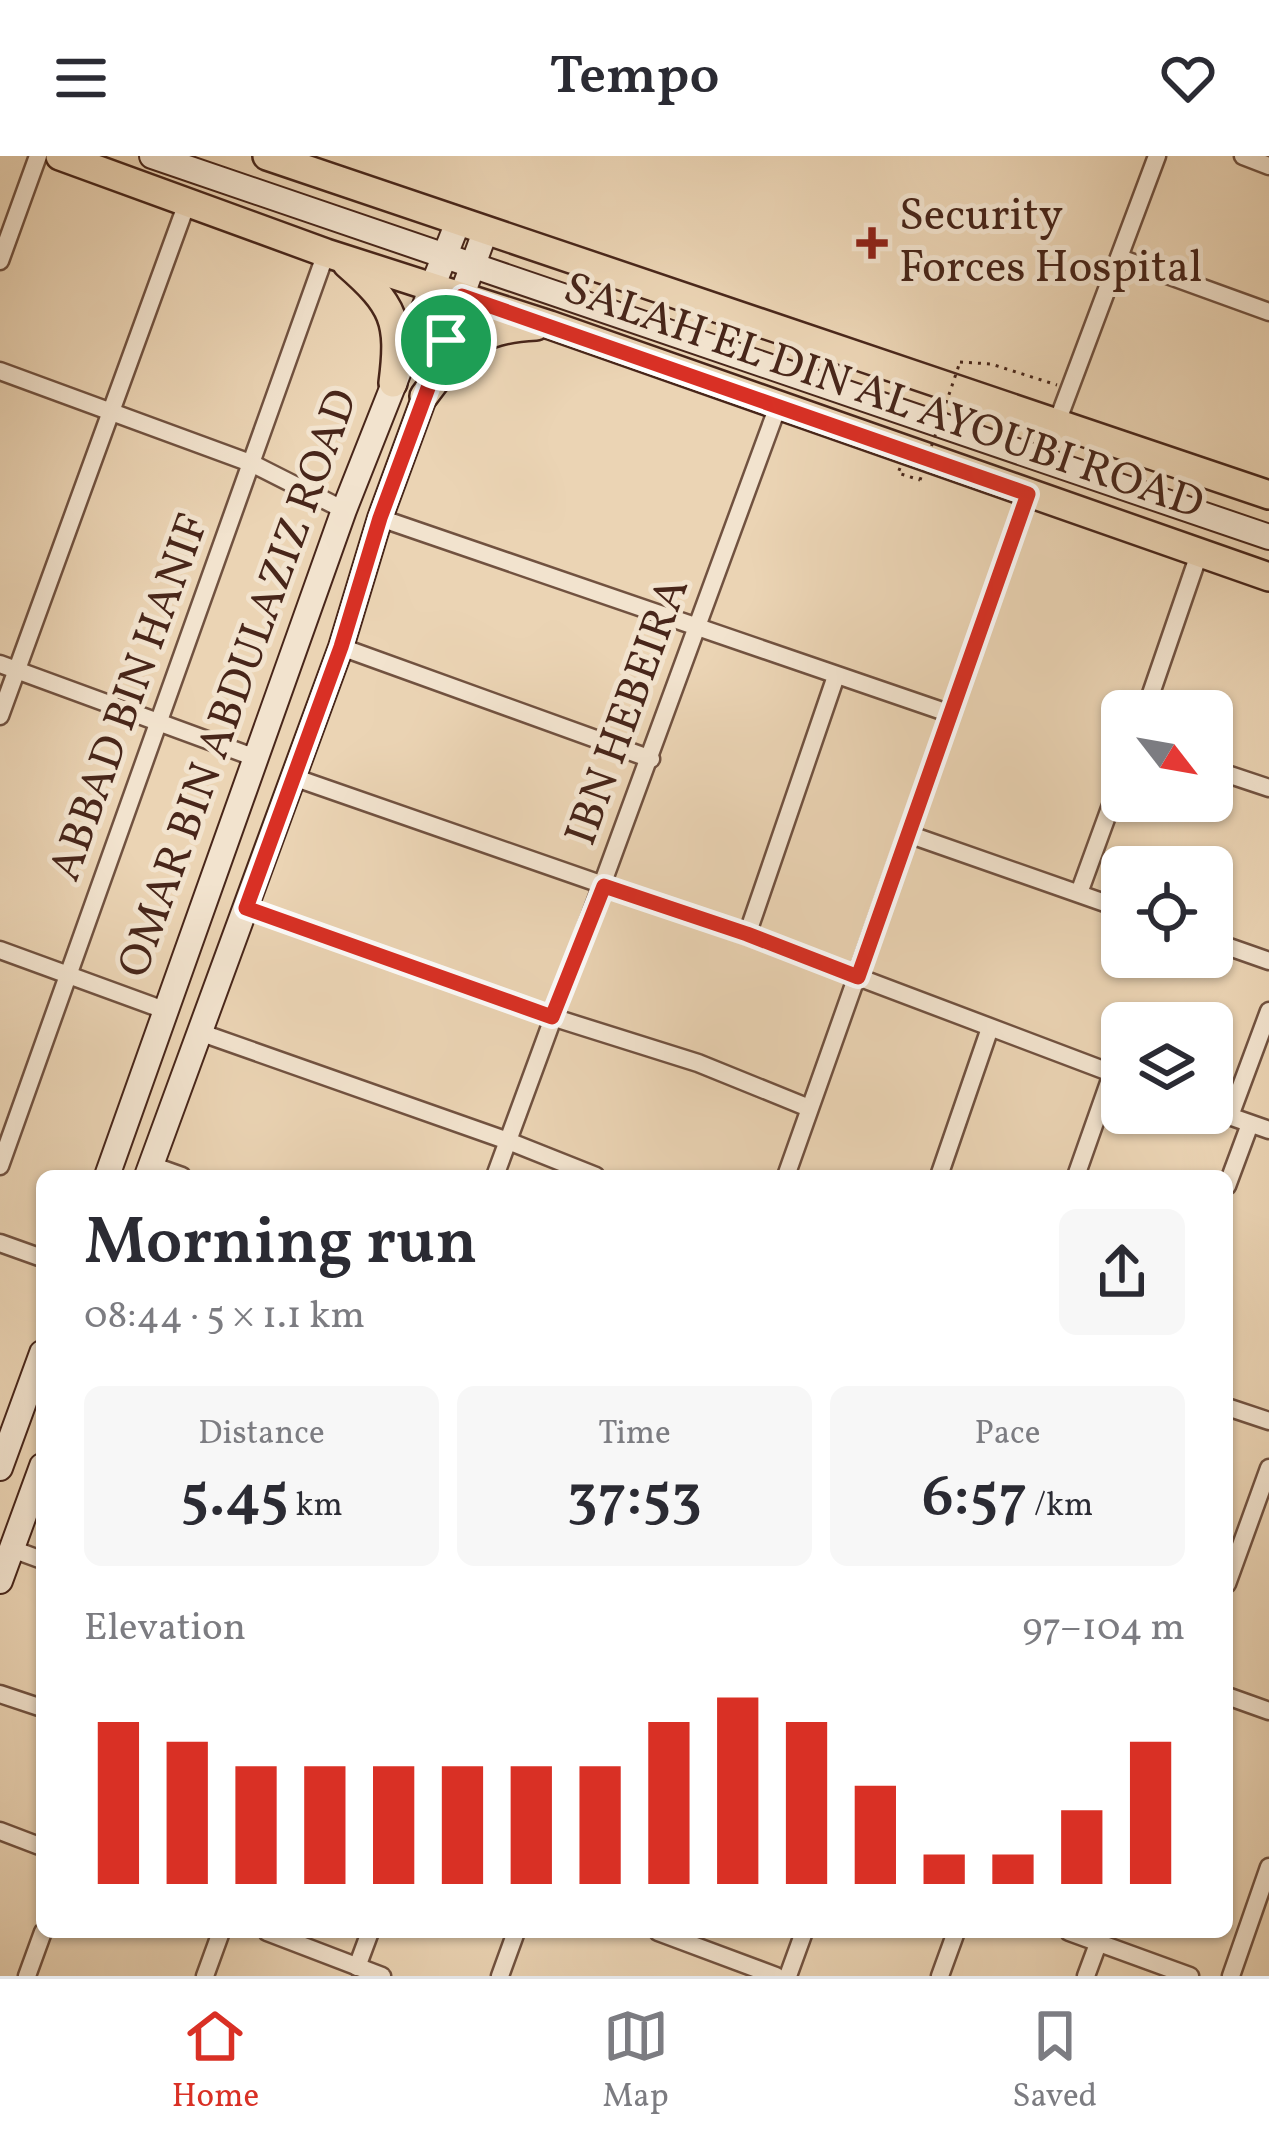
<!DOCTYPE html>
<html lang="en">
<head>
<meta charset="utf-8">
<style>
	body { margin:0; font-family:Vollkorn,serif; background:#f7f7f7; color:#2b2b33; height:100vh; display:flex; flex-direction:column; font-size:45px; white-space:nowrap }
	* { box-sizing:border-box; margin:0 }
	p { font-size:39px; color:#7c7c81 }
	.icon { flex:none; width:66px; height:66px; fill:none; stroke:currentColor; stroke-width:2; stroke-linecap:round; stroke-linejoin:round }
	.map { position:relative; flex:1; overflow:hidden }
	.panel { position:absolute; left:36px; top:1014px; width:1197px; height:768px; display:flex; flex-direction:column; background:#fff; border-radius:18px; box-shadow:0 3px 9px #0004 }
	.panel>* { flex:none }
	.needle { width:78px; rotate:121deg }
	.tools { position:absolute; left:1101px; top:534px; display:grid; gap:24px }
	.tools a { display:grid; place-items:center; width:132px; height:132px; border-radius:18px; background:#fff; box-shadow:0 3px 9px #0004; font-size:60px }
	.pin { position:absolute; display:grid; place-items:center; width:102px; height:102px; color:#fff; margin:-51px; border:6px solid #fff; border-radius:50%; box-shadow:0 3px 12px #0007 }
	.round { display:grid; place-items:center; flex:none; width:126px; height:126px; border-radius:18px; background:#f7f7f7 }
	.summary { display:flex; align-items:center; justify-content:space-between; height:204px; padding:0 48px }
	h1 { font-size:66px; font-weight:600; line-height:90px }
	.metrics { display:grid; grid-template-columns:repeat(3,1fr); gap:18px; height:204px; padding:12px 48px }
	.metrics div { display:grid; align-content:center; border-radius:18px; background:#f7f7f7; text-align:center }
	.metrics b { font-size:60px; font-weight:600 }
	.metrics small { font-size:33px; font-weight:400 }
	.metrics p { font-size:33px }
	.chart { height:336px; padding:24px 48px }
	.chart p { display:flex; justify-content:space-between }
	.chart svg { width:100%; height:216px; margin-top:12px; stroke:#d93025; stroke-width:6 }
	header { display:flex; justify-content:space-between; align-items:center; height:156px; padding:0 48px; background:#fff; font-size:54px; font-weight:600 }
	.menu { display:flex; justify-content:space-around; align-items:center; height:168px; border-top:3px solid #e1e1e2; background:#fff; font-size:33px; color:#7c7c81 }
	.menu a { display:grid; justify-items:center; gap:6px }
	.menu .selected { color:#d93025 }
	.map>svg:first-child { display:block }
	.lines { fill:none; stroke-linecap:round; stroke-linejoin:round }
	.minor-casing { stroke:#715240; stroke-width:21 }
	.secondary-casing { stroke:#48261a; stroke-width:28 }
	.primary-casing { stroke:#48261a; stroke-width:32 }
	.path { stroke:#48261a; stroke-width:3; stroke-dasharray:3 6; stroke-linecap:butt }
	.minor { stroke:#f2e3ce; stroke-width:16 }
	.secondary { stroke:#f2e3ce; stroke-width:24 }
	.primary { stroke:#ebd4b4; stroke-width:27 }
	.path-bridge { stroke:#48261a; stroke-width:3; stroke-dasharray:3 6; stroke-linecap:butt }
	.route-casing { stroke:#fff; stroke-width:24 }
	.route { stroke:#d93025; stroke-width:15 }
	.poi-dot { fill:#8f2418; stroke:#f2e3ce; stroke-width:4.5 }
	.labels { text-anchor:middle; dominant-baseline:central; stroke-width:10; stroke-linejoin:round; paint-order:stroke }
	.poi-label { font-size:45px; fill:#48261a; stroke:#f2e3ce; text-anchor:start }
	.street-label { font-size:45px; fill:#48261a; stroke:#f2e3ce }
</style>
</head>
<body>
<header><svg class="icon" aria-label="menu" viewBox="0 0 24 24"><path d="M4 6h16M4 12h16M4 18h16"/></svg>Tempo<svg class="icon" aria-label="heart" viewBox="0 0 24 24"><path d="M12 20l-8-8c-3-5 5-10 8-4 3-6 11-1 8 4z"/></svg></header>
<div class="map">
<svg width="1269" height="1820" viewBox="0 0 1269 1820">
	<rect width="100%" height="100%" fill="#ebd4b4"/>
	<filter id="stains"><feTurbulence type="fractalNoise" baseFrequency=".00167" numOctaves="4"/><feColorMatrix values="0 0 0 0 .2 0 0 0 0 .09 0 0 0 0 .02 0 0 0 .5 -.17"/></filter>
	<radialGradient id="worn" r=".72"><stop offset=".6" stop-color="#630" stop-opacity="0"/><stop offset="1" stop-color="#630" stop-opacity=".3"/></radialGradient>
	<g class="lines">
		<g class="minor-casing">
			<g id="minor">
				<path d="M1243 0 1269 10"/>
				<path d="M1120 102 1269 156"/>
				<path d="M0 105 38 0"/>
				<path d="M0 215 253 308 344 354"/>
				<path d="M1056 269 1157 0"/>
				<path d="M380 362 951 558"/>
				<path d="M341 491 651 603"/>
				<path d="M0 508 256 602"/>
				<path d="M1145 555 1199 398"/>
				<path d="M0 560 187 47"/>
				<path d="M1212 613 1269 632"/>
				<path d="M293 621 747 779 1122 921"/>
				<path d="M908 678 1122 753"/>
				<path d="M1079 737 1122 619"/>
				<path d="M246 752 552 861 698 907 809 952"/>
				<path d="M747 779 836 520"/>
				<path d="M1212 785 1269 805"/>
				<path d="M0 794 167 855"/>
				<path d="M199 876 508 985 596 1020"/>
				<path d="M1212 954 1269 974"/>
				<path d="M1230 960 1269 855"/>
				<path d="M151 1009 182 1020"/>
				<path d="M0 1010 326 97"/>
				<path d="M495 1020 778 250"/>
				<path d="M786 1020 1028 338"/>
				<path d="M939 1020 990 872"/>
				<path d="M1076 1020 1112 918"/>
				<path d="M1227 1030 1250 968"/>
				<path d="M0 1087 42 1102"/>
				<path d="M1227 1251 1269 1265"/>
				<path d="M12 1393 42 1404"/>
				<path d="M1227 1428 1269 1312"/>
				<path d="M0 1538 42 1552"/>
				<path d="M1227 1540 1269 1555"/>
				<path d="M0 1675 42 1691"/>
				<path d="M267 1776 382 1820"/>
				<path d="M658 1776 776 1820"/>
				<path d="M1069 1776 1190 1820"/>
				<path d="M357 1811 370 1776"/>
				<path d="M27 1820 43 1776"/>
				<path d="M205 1820 221 1776"/>
				<path d="M500 1820 516 1776"/>
				<path d="M788 1820 804 1776"/>
				<path d="M940 1820 956 1776"/>
				<path d="M1086 1820 1102 1777"/>
				<path d="M1231 1820 1269 1711"/>
			</g>
		</g>
		<g class="secondary-casing">
			<g id="secondary">
				<path d="M152 0 1269 381"/>
				<path d="M107 1020 344 354 458 66"/>
				<path d="M147 1020 341 491 380 362 485 76"/>
				<path d="M0 1312 42 1197"/>
				<path d="M0 1425 42 1310"/>
			</g>
		</g>
		<g class="primary-casing">
			<g id="primary">
				<path d="M60 0 326 97 550 169 1269 421"/>
				<path d="M267 0 1269 339"/>
				<path d="M347 108C394 149 401 165 393 227"/>
				<path d="M424 240C459 193 475 173 536 170"/>
			</g>
		</g>
		<g class="path">
			<path d="M960 206 991 208 1057 229"/>
			<path d="M900 312 898 317 920 324"/>
		</g>
		<use href="#minor" class="minor"/>
		<use href="#secondary" class="secondary"/>
		<use href="#primary" class="primary"/>
		<path class="path-bridge" d="M920 324 960 206"/>
	</g>
	<g class="lines">
		<g class="route-casing">
			<path id="route" d="M462 140 1028 338 858 821 747 778 604 730 552 861 246 752 341 491 380 362Z"/>
		</g>
		<use href="#route" class="route"/>
	</g>
	<path class="poi-dot" d="M866 69h12v12h12v12h-12v12h-12v-12h-12v-12h12z"/>
	<g class="labels">
		<g class="poi-label">
			<text x="899" y="61">Security<tspan x="899" dy="52">Forces Hospital</tspan></text>
		</g>
		<g class="street-label">
			<text transform="translate(883 242) rotate(19)">SALAH EL DIN AL AYOUBI ROAD</text>
			<text transform="translate(240 528) rotate(-70)">OMAR BIN ABDULAZIZ ROAD</text>
			<text transform="translate(131 542) rotate(-70)">ABBAD BIN HANIF</text>
			<text transform="translate(629 556) rotate(-70)">IBN HEBEIRA</text>
		</g>
	</g>
	<rect width="100%" height="100%" filter="url(#stains)"/>
	<rect width="100%" height="100%" fill="url(#worn)"/>
</svg>
<div class="tools">
<a><svg class="needle" viewBox="-14 -14 28 28"><path d="M0-13l5 13h-10z" fill="#e53935"/><path d="M0 13l5-13h-10z" fill="#7c7c81"/></svg></a>
<a><svg class="icon" aria-label="locate" viewBox="0 0 24 24"><circle cx="12" cy="12" r="6"/><path d="M12 2v4M12 18v4M2 12h4M18 12h4"/></svg></a>
<a><svg class="icon" aria-label="layers" viewBox="0 0 24 24"><path d="M12 4l9 5-9 5-9-5zM3 14l9 5 9-5"/></svg></a>
</div>
<div class="pin" style="left:446px;top:184px;background:#1e9e55"><svg class="icon" aria-label="arrive" viewBox="0 0 24 24"><path d="M6 21V4h12l-3 4 3 4H6"/></svg></div>
<section class="panel">
<div class="summary"><div><h1>Morning run</h1><p>08:44 · 5 × 1.1 km</p></div><a class="round"><svg class="icon" aria-label="share" viewBox="0 0 24 24"><path d="M12 15V3M7 8l5-5 5 5M5 13v7h14v-7"/></svg></a></div>
<div class="metrics">
<div><p>Distance</p><b>5.45<small> km</small></b></div>
<div><p>Time</p><b>37:53</b></div>
<div><p>Pace</p><b>6:57<small> /km</small></b></div>
</div>
<div class="chart"><p><span>Elevation</span>97–104 m</p>
<svg viewBox="0 0 160 44" preserveAspectRatio="none"><path d="M5 44V11M15 44V15M25 44V20M35 44V20M45 44V20M55 44V20M65 44V20M75 44V20M85 44V11M95 44V6M105 44V11M115 44V24M125 44V38M135 44V38M145 44V29M155 44V15"/></svg>
</div>
</section>
</div>
<nav class="menu">
<a class="selected"><svg class="icon" aria-label="home" viewBox="0 0 24 24"><path d="M3 11l9-7 9 7M6 9v11h12V9"/></svg>Home</a>
<a><svg class="icon" aria-label="map" viewBox="0 0 24 24"><path d="M3 6l6-2 6 2 6-2v14l-6 2-6-2-6 2zM9 4v14M15 6v14"/></svg>Map</a>
<a><svg class="icon" aria-label="saved" viewBox="0 0 24 24"><path d="M7 4h10v16l-5-4-5 4z"/></svg>Saved</a>
</nav>
</body>
</html>
